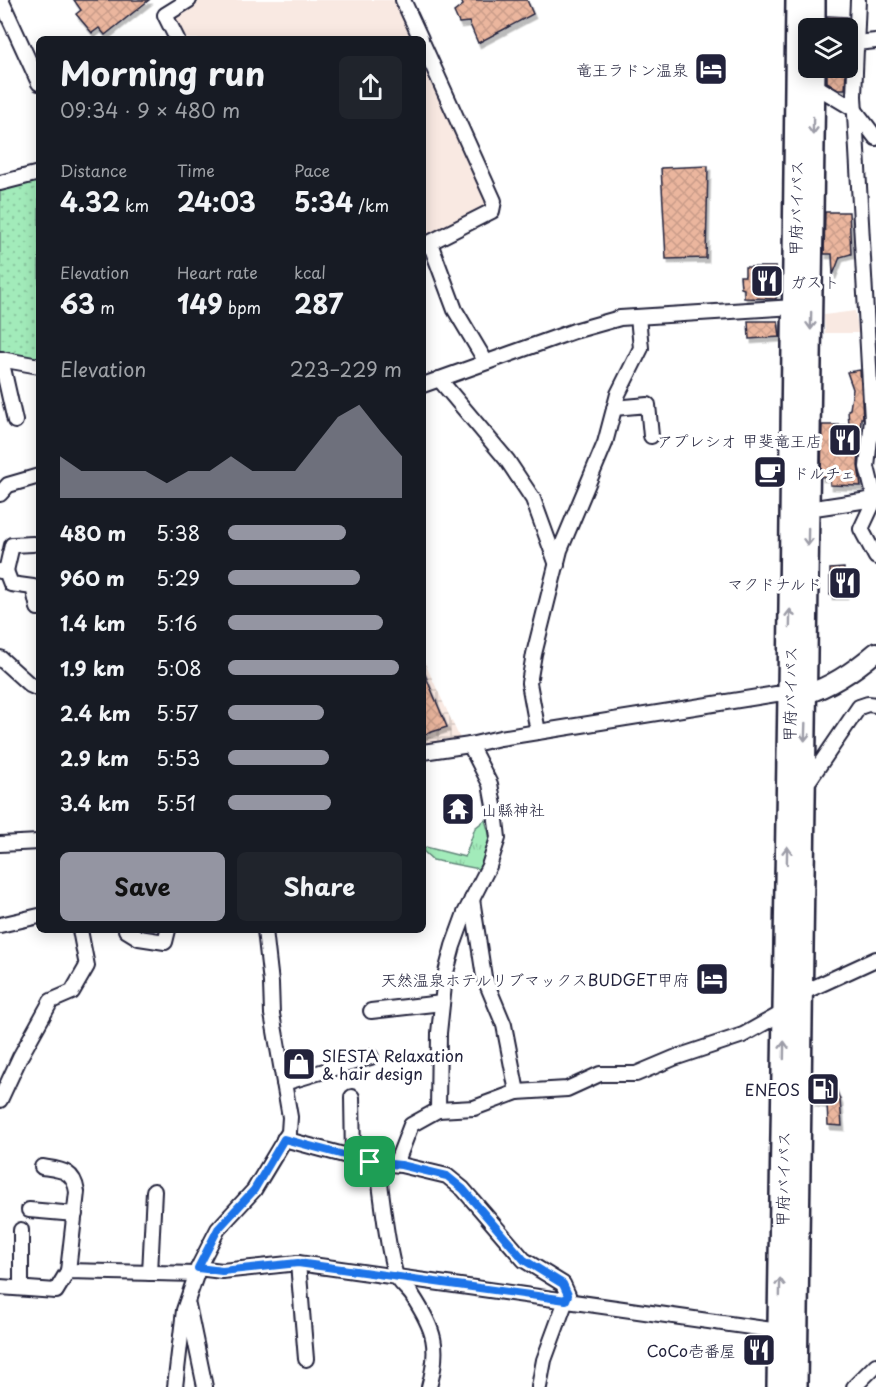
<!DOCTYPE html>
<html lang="en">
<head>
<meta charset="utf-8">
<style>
	body { margin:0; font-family:"Playpen Sans","Klee One",sans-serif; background:#20242c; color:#f1f3f6; height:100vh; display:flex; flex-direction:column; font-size:22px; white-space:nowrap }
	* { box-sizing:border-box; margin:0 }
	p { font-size:20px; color:#9ea1a6 }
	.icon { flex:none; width:33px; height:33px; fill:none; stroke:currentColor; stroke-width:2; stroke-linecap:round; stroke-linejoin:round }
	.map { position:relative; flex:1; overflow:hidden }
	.drawer { position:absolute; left:36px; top:36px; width:390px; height:897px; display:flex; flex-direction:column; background:#171b24; border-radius:9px; box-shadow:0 3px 15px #0003 }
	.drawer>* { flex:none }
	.fabs { position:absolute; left:798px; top:18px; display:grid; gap:12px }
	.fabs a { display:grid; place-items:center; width:60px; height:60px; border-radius:9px; background:#171b24; box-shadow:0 3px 15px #0003; font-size:30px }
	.pin { position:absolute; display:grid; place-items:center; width:51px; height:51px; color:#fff; margin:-26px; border-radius:12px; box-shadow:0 3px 9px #0006 }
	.round { display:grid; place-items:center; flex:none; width:63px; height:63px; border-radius:9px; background:#20242c }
	.overview { display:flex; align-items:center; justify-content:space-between; height:102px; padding:0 24px }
	h1 { font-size:33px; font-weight:700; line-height:45px }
	.figures { display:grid; grid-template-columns:repeat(3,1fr); gap:9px; height:102px; padding:6px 24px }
	.figures div { display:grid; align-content:center }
	.figures b { font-size:26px; font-weight:700 }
	.figures small { font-size:16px; font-weight:400 }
	.figures p { font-size:16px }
	.chart { height:168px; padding:12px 24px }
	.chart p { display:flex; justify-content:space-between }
	.chart svg { width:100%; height:108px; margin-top:6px; fill:#9495a2; opacity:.7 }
	.cta { display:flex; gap:12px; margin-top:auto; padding:12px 24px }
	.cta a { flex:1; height:69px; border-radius:9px; background:#9495a2; color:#111; font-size:24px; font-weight:700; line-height:69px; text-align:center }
	.cta a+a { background:#20242c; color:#f1f3f6 }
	ul { padding:0 24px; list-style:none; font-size:20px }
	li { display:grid; grid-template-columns:96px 72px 1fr; align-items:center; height:45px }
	li i { height:15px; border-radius:8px; background:#9495a2 }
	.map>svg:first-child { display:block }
	.built { fill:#f9e9e2 }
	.industrial { fill:url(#industrial-grid) }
	.grass { fill:url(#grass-dots); stroke:#62867a; stroke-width:1.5 }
	.park { fill:url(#park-tufts); stroke:#62867a; stroke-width:1.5 }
	.building { fill:url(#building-cross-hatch); stroke:#22223b; stroke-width:1.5; filter:url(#shadow) }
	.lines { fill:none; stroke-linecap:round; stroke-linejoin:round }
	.minor-casing { stroke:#22223b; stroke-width:18 }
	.major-casing { stroke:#22223b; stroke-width:22 }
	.highway-casing { stroke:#22223b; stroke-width:26 }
	.minor { stroke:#fff; stroke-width:14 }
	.major { stroke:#fff; stroke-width:18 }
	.highway { stroke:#fff; stroke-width:21 }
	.oneway { stroke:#9c9ca7 }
	.route-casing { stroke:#fff; stroke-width:12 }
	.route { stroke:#1a73e8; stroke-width:8 }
	.labels { text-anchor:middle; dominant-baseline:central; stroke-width:6; stroke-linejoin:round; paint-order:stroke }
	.poi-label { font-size:16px; fill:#22223b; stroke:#fff; text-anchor:end }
	.street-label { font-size:16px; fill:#22223b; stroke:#fff }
</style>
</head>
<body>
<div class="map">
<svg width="876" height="1387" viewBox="0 0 876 1387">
	<defs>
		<pattern id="industrial-grid" width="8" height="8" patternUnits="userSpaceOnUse" patternTransform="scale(1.5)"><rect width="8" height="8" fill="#f9e9e2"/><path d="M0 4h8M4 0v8" fill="none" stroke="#d5c8c3"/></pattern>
		<pattern id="grass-dots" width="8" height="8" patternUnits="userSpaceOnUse" patternTransform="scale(1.5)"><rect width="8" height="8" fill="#a2ebba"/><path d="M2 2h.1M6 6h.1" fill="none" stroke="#8bc9a1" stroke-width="1.8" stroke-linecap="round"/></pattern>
		<pattern id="park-tufts" width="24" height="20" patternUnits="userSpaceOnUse" patternTransform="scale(1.5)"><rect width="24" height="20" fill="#a2ebba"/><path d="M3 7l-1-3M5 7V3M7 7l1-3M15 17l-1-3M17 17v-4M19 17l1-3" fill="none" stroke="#8bc9a1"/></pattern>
		<pattern id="building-cross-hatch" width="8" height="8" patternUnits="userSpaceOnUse" patternTransform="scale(1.5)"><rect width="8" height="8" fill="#ebb69e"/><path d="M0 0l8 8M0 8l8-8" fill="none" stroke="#c99c89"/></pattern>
		<filter id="shadow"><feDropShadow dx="2.5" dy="4.5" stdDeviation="0" flood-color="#0004"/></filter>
	</defs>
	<rect width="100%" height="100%" fill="#fff"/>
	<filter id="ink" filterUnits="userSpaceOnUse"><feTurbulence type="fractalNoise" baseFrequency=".0167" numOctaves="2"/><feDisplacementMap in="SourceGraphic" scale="12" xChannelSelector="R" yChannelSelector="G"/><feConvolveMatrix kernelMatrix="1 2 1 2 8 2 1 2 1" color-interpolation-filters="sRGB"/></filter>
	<g filter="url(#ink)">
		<g class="built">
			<path d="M198 0H399L417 39H182L172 21 175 13 196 5Z"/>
			<path d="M423 53 490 207 423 240Z"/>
			<path d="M855 311 859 333H825L824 315Z"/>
		</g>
		<path class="industrial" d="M423 659 462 743 423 751Z"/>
		<path class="grass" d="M39 175V364L0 357V185Z"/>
		<path class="park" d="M485 820 492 843 479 869 433 860 423 851 426 847 465 857 475 828Z"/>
		<g class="building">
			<path d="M74 0H149L105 35 99 28 92 33 76 14 81 10Z"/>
			<path d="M461 0H527L533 14 478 43 469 22 459 23 454 12 463 5Z"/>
			<path d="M827 16 847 17V28H827Z"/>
			<path d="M827 72H846L845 89H838L827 82Z"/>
			<path d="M708 166 706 258 666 259 661 168Z"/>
			<path d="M825 212H849L851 254 840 257 833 275 832 254H824Z"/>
			<path d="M745 267H776V299L744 298V289L741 288 740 276H745Z"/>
			<path d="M748 321H778L780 337 749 339Z"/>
			<path d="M860 370 863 418H861L858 466 861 486 830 485V476L821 477 822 425H849L848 410 850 409 853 389 847 372Z"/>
			<path d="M779 459V485L763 483 760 461Z"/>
			<path d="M844 568 845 595H830V569Z"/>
			<path d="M423 670 447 727 423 735Z"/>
			<path d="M813 1078 832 1079 840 1100 842 1126 828 1125 827 1104 813 1102Z"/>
			<path d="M760 1340 766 1347 756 1358 749 1351Z"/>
		</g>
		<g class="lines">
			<g class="minor-casing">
				<g id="minor">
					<path d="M1 0 39 83"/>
					<path d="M403 0 421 39"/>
					<path d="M858 0 854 96 872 420 867 467 875 499 861 529 876 557"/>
					<path d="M177 39 165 15 189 0"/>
					<path d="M856 43 876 41"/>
					<path d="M423 44 494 201 492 211 423 246"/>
					<path d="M814 85 854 109 876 138"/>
					<path d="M0 183 39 173"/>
					<path d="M430 243 455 310 486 362"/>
					<path d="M0 359 39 366"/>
					<path d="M1 359 15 421"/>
					<path d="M439 379 507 460 533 499 557 565"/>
					<path d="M423 385 574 331 620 318 794 307"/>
					<path d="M614 408 648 405 651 436"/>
					<path d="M0 494 8 485 39 476"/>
					<path d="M808 509 875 499"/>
					<path d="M0 571H6L12 545 33 544"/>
					<path d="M6 571 11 584 33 587 38 608"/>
					<path d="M0 658 30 685 39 689"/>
					<path d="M538 732 529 683 534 654 560 550 605 443 618 394 641 348 638 317"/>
					<path d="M423 752 470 745 500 738 776 694H797"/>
					<path d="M804 782 810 779 859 707 868 704 876 705"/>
					<path d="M0 844 39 842"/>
					<path d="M0 925 39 916"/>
					<path d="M126 930 139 938 165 942 168 930"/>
					<path d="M802 993 876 959"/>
					<path d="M371 1011 442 1003"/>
					<path d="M284 1083 371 1057"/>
					<path d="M517 1092 567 1089 600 1074H636L674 1058 743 1035 784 1012"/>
					<path d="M352 1097 353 1158"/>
					<path d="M0 1100 20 1057 51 1001 72 992 87 966 80 930"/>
					<path d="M438 1110 474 1108 517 1092 504 1025 484 977 472 899"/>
					<path d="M284 1139 370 1162 401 1165 447 1176 463 1189 524 1260 563 1284 568 1295 544 1360 539 1387"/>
					<path d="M377 1163C383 1199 385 1238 395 1273 398 1282 407 1288 412 1295 435 1330 440 1347 429 1387"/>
					<path d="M396 1164 411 1125 438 1110 439 1033 445 976 453 946 465 913 489 866 498 838 495 811 490 784 470 745"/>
					<path d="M42 1167C61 1170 74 1170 77 1192L68 1271"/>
					<path d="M29 1210 75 1214"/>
					<path d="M298 1263 306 1359"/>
					<path d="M198 1268 222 1271 298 1263 779 1331"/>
					<path d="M150 1273 154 1191"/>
					<path d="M0 1287 56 1291 68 1271 196 1274"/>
					<path d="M21 1288V1230"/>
					<path d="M188 1305 205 1387"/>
					<path d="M175 1387 184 1310 200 1264 218 1229 254 1190 289 1132 290 1117 272 1014 271 983 265 930"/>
					<path d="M854 1387 876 1365"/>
				</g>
			</g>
			<g class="major-casing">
				<path id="major" d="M806 694C832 686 855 670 876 652"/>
			</g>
			<g class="highway-casing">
				<g id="highway">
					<path d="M814 28V0"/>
					<path d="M778 1387 789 694 797 0"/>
					<path d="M796 1387 814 68"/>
				</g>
			</g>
			<use href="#minor" class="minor"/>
			<use href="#major" class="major"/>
			<use href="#highway" class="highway"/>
		</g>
		<defs><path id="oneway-shaft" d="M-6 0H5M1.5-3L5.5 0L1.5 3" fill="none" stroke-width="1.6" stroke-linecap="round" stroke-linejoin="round" transform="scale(1.5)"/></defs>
		<g class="oneway">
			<use href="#oneway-shaft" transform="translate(813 126) rotate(91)"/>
			<use href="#oneway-shaft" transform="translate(811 321) rotate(91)"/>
			<use href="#oneway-shaft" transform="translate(808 537) rotate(91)"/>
			<use href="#oneway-shaft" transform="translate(790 618) rotate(-89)"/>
			<use href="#oneway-shaft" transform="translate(805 732) rotate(92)"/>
			<use href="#oneway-shaft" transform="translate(787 855) rotate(-89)"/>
			<use href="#oneway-shaft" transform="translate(784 1050) rotate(-89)"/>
			<use href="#oneway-shaft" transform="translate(780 1287) rotate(-89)"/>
		</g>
	</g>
	<g class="lines" filter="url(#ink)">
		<g class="route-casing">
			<path id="route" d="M284 1139 370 1162 401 1165 447 1176 463 1189 524 1260 563 1284 568 1295 566 1300 298 1263 222 1271 198 1268 218 1229 254 1190Z"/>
		</g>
		<use href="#route" class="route"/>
	</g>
	<defs>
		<g id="hotel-square" transform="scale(1.725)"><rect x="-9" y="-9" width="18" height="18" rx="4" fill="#22223b" stroke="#fff"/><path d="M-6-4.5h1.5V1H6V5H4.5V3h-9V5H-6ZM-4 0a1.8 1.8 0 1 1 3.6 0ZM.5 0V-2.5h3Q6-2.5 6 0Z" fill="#fff"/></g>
		<g id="restaurant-square" transform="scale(1.725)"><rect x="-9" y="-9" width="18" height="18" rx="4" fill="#22223b" stroke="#fff"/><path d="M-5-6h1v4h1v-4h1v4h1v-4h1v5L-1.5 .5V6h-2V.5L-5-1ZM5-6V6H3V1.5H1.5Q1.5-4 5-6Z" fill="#fff"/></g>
		<g id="cafe-square" transform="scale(1.725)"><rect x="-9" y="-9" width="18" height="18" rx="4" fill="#22223b" stroke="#fff"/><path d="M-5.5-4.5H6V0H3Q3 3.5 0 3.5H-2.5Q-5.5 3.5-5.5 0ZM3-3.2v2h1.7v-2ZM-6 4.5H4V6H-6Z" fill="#fff"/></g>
		<g id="temple-square" transform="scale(1.725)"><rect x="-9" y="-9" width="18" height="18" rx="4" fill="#22223b" stroke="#fff"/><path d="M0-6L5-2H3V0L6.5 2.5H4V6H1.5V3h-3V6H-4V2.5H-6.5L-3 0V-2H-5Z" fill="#fff"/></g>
		<g id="shop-square" transform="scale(1.725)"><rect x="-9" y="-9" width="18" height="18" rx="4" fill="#22223b" stroke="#fff"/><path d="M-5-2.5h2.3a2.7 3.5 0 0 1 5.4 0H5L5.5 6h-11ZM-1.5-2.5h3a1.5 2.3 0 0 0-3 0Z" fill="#fff"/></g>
		<g id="fuel-square" transform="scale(1.725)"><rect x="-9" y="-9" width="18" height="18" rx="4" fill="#22223b" stroke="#fff"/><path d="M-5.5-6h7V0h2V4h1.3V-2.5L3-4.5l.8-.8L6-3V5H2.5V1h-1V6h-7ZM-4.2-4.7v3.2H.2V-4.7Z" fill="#fff"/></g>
	</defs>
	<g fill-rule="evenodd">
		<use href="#hotel-square" x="711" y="69"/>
		<use href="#restaurant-square" x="767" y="281"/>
		<use href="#restaurant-square" x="845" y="440"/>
		<use href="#cafe-square" x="770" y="472"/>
		<use href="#restaurant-square" x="845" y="583"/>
		<use href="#temple-square" x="458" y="809"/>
		<use href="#hotel-square" x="712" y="979"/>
		<use href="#shop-square" x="299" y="1064"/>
		<use href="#fuel-square" x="823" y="1089"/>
		<use href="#restaurant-square" x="759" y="1350"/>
	</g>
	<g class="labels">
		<g class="poi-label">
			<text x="688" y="69">竜王ラドン温泉</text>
			<text x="790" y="281" text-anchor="start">ガスト</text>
			<text x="822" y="440">アプレシオ 甲斐竜王店</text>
			<text x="793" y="472" text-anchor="start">ドルチェ</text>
			<text x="822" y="583">マクドナルド</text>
			<text x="481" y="809" text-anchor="start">山縣神社</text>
			<text x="689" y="979">天然温泉ホテルリブマックスBUDGET甲府</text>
			<text x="322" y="1055" text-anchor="start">SIESTA Relaxation<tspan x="322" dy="18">&amp; hair design</tspan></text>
			<text x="800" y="1089">ENEOS</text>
			<text x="736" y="1350">CoCo壱番屋</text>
		</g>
		<g class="street-label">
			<text transform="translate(795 208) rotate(-89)">甲府バイパス</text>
			<text transform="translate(789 694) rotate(-89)">甲府バイパス</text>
			<text transform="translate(782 1179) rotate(-89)">甲府バイパス</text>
		</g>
	</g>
</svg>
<div class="fabs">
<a><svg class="icon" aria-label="layers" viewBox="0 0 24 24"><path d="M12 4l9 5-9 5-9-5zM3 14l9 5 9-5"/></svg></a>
</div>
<div class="pin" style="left:370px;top:1162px;background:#1e9e55"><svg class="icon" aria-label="arrive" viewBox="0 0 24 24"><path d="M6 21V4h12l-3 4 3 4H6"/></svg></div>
<section class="drawer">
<div class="overview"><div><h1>Morning run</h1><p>09:34 · 9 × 480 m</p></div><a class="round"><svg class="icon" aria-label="share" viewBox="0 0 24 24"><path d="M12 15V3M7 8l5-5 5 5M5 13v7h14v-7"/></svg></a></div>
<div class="figures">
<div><p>Distance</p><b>4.32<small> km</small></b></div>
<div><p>Time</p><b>24:03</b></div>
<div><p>Pace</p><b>5:34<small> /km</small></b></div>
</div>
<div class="figures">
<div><p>Elevation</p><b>63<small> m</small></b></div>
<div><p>Heart rate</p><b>149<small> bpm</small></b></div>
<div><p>kcal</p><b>287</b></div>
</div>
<div class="chart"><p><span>Elevation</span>223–229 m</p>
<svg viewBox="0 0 160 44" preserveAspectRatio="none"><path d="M0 44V27L10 33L20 33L30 33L40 33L50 38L60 33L70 33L80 27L90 33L100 33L110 33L120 22L130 11L140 6L150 17L160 27V44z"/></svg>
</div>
<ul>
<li><b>480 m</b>5:38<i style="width:68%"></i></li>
<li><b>960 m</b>5:29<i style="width:76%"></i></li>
<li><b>1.4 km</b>5:16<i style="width:89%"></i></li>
<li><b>1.9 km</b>5:08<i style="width:98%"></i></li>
<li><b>2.4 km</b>5:57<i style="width:55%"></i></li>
<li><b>2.9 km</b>5:53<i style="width:58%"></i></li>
<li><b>3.4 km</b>5:51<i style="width:59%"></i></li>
</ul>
<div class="cta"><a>Save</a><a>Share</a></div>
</section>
</div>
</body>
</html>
